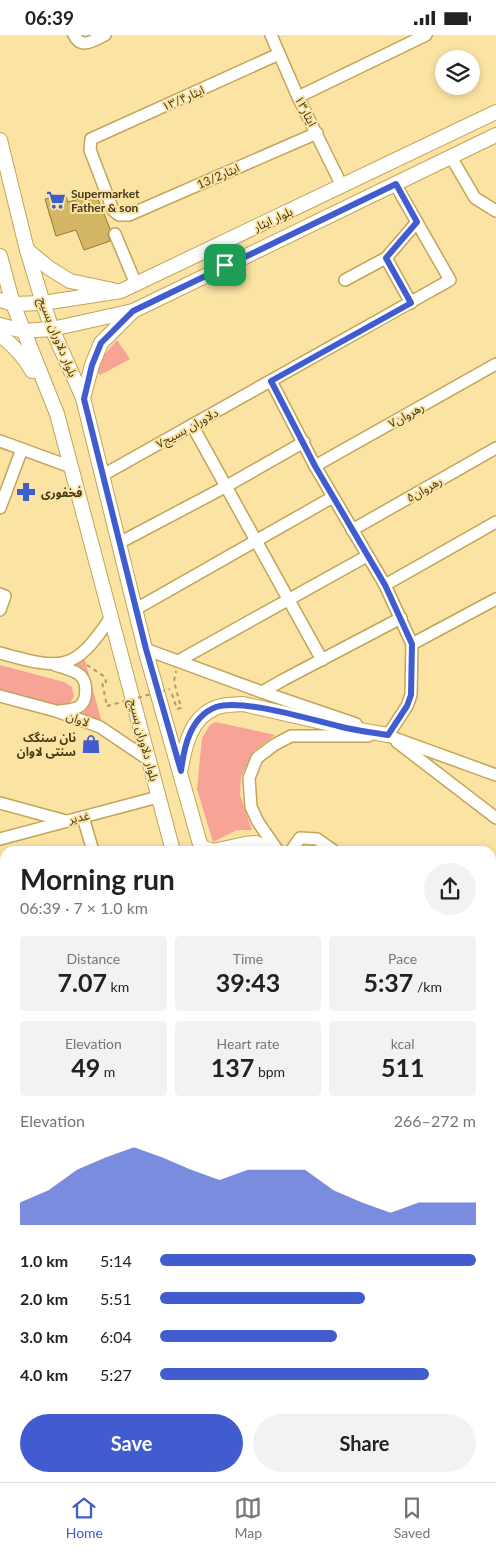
<!DOCTYPE html>
<html lang="en">
<head>
<meta charset="utf-8">
<style>
	body { margin:0; font-family:Lato,"Noto Sans Arabic",sans-serif; background:#f2f2f2; color:#222; height:100vh; display:flex; flex-direction:column; font-size:19px; white-space:nowrap }
	* { box-sizing:border-box; margin:0 }
	p { font-size:16px; color:#767676 }
	.icon { flex:none; width:28px; height:28px; fill:none; stroke:currentColor; stroke-width:2; stroke-linecap:round; stroke-linejoin:round }
	.map { position:relative; flex:1; overflow:hidden }
	.drawer { position:absolute; left:0px; top:811px; width:496px; height:636px; display:flex; flex-direction:column; background:#fff; border-radius:15px 15px 0 0; box-shadow:0 2px 8px #0003 }
	.drawer>* { flex:none }
	.fabs { position:absolute; left:435px; top:15px; display:grid; gap:10px }
	.fabs a { display:grid; place-items:center; width:45px; height:45px; border-radius:50%; background:#fff; box-shadow:0 2px 8px #0003; font-size:25px }
	.pin { position:absolute; display:grid; place-items:center; width:42px; height:42px; color:#fff; margin:-21px; border-radius:10px; box-shadow:0 2px 8px #0006 }
	.round { display:grid; place-items:center; flex:none; width:52px; height:52px; border-radius:26px; background:#f2f2f2 }
	.headline { display:flex; align-items:center; justify-content:space-between; height:85px; padding:0 20px }
	h1 { font-size:28px; font-weight:700; line-height:38px }
	.metrics { display:grid; grid-template-columns:repeat(3,1fr); gap:8px; height:85px; padding:5px 20px }
	.metrics div { display:grid; align-content:center; border-radius:5px; background:#f2f2f2; text-align:center }
	.metrics b { font-size:25px; font-weight:700 }
	.metrics small { font-size:14px; font-weight:400 }
	.metrics p { font-size:14px }
	.chart { height:140px; padding:10px 20px }
	.chart p { display:flex; justify-content:space-between }
	.chart svg { width:100%; height:90px; margin-top:5px; fill:#415ccf; opacity:.7 }
	.button { display:flex; gap:10px; margin-top:auto; padding:10px 20px }
	.button a { flex:1; height:58px; border-radius:30px; background:#415ccf; color:#fff; font-size:20px; font-weight:700; line-height:58px; text-align:center }
	.button a+a { background:#f2f2f2; color:#222 }
	ul { padding:0 20px; list-style:none; font-size:16px }
	li { display:grid; grid-template-columns:80px 60px 1fr; align-items:center; height:38px }
	li i { height:12px; border-radius:6px; background:#415ccf }
	.status { display:flex; justify-content:space-between; align-items:center; height:35px; padding:0 25px; background:#fff; direction:ltr }
	.status svg { height:14px; fill:currentColor }
	.tab-bar { display:flex; justify-content:space-around; align-items:center; height:70px; border-top:1px solid #e0e0e0; background:#fff; font-size:14px; color:#767676 }
	.tab-bar a { display:grid; justify-items:center; gap:2px }
	.tab-bar .active { color:#415ccf }
	.map>svg:first-child { display:block }
	.green { fill:#f7a396 }
	.building { fill:#d4b667; stroke:#967a27 }
	.lines { fill:none; stroke-linecap:round; stroke-linejoin:round }
	.minor-casing { stroke:#c2a556; stroke-width:14 }
	.major-casing { stroke:#c2a556; stroke-width:16 }
	.path { stroke:#ae9b69; stroke-width:2; stroke-dasharray:4 4; stroke-linecap:butt }
	.minor { stroke:#fff; stroke-width:11 }
	.major { stroke:#fff; stroke-width:14 }
	.path-bridge { stroke:#ae9b69; stroke-width:2; stroke-dasharray:4 4; stroke-linecap:butt }
	.route-casing { stroke:#fff; stroke-width:10 }
	.route { stroke:#415ccf; stroke-width:6 }
	.labels { text-anchor:middle; dominant-baseline:central; stroke-width:4; stroke-linejoin:round; paint-order:stroke }
	.street-label { font-size:12px; fill:#463918; stroke:#fbe3a4 }
	.poi-label { font-size:12px; font-weight:bold; fill:#463918; stroke:#fbe3a4; text-anchor:start }
</style>
</head>
<body>
<div class="status"><b>06:39</b><svg viewBox="0 0 49 12"><path d="M0 12V9h3v3zM5 12V6h3v6zM10 12V3h3v9zM15 12V0h3v12zM26 1h20v11H26zM47 4h2v5h-2z"/></svg></div>
<div class="map">
<svg width="496" height="1447" viewBox="0 0 496 1447">
	<rect width="100%" height="100%" fill="#fbe3a4"/>
	<g class="green">
		<path d="M117 305 130 324 100 340 97 337 104 320Z"/>
		<path d="M84 622 102 688 81 680C89 672 89 666 89 655L70 633Z"/>
		<path d="M0 630 64 647 72 652 74 662 68 670 57 671 0 657Z"/>
		<path d="M216 687 275 700 253 717 241 742 240 760 252 795H237L213 807 197 754 202 703 210 690Z"/>
		<path d="M496 1265V1415L491 1396V1271Z"/>
	</g>
	<path class="building" d="M65 159 68 167 96 159 110 194 108 199 110 206 84 215 76 195 56 201 45 164Z"/>
	<g class="lines">
		<g class="minor-casing">
			<g id="minor">
				<path d="M74 0C81 15 94 5 105 0"/>
				<path d="M271 0 298 62 342 151"/>
				<path d="M279 19 91 104 90 115 113 175 119 180H129L317 98"/>
				<path d="M298 62 426 0"/>
				<path d="M451 122 475 163 496 176"/>
				<path d="M115 199 136 249"/>
				<path d="M386 223 411 268"/>
				<path d="M345 245 386 223 417 187"/>
				<path d="M271 346 315 431 385 550 412 609 411 660 407 671 388 700"/>
				<path d="M192 390 322 625"/>
				<path d="M0 406 71 432"/>
				<path d="M315 431 496 329"/>
				<path d="M103 440 450 245 395 149"/>
				<path d="M0 473 22 414"/>
				<path d="M352 495 496 413"/>
				<path d="M119 508 225 452 304 407"/>
				<path d="M385 550 496 487"/>
				<path d="M0 559 5 561 0 575"/>
				<path d="M136 574 333 462"/>
				<path d="M412 609 496 564"/>
				<path d="M145 614 262 657 356 689"/>
				<path d="M0 618C62 635 74 638 111 582"/>
				<path d="M178 626 367 521"/>
				<path d="M55 630C63 633 75 635 81 641 88 649 87 665 80 671 75 675 66 675 60 676"/>
				<path d="M262 657 283 645 401 583"/>
				<path d="M0 661 56 676 100 692 149 725"/>
				<path d="M383 699 496 740"/>
				<path d="M397 707 496 783"/>
				<path d="M0 768 66 786"/>
				<path d="M83 782 93 816"/>
				<path d="M0 804 158 762"/>
				<path d="M278 816 258 787 251 772 249 743 257 723 274 710 291 701H368"/>
				<path d="M291 816 300 803 317 804 334 816"/>
				<path d="M0 897 5 896"/>
				<path d="M491 933 496 937"/>
				<path d="M0 989 5 987"/>
				<path d="M0 1078 5 1076"/>
				<path d="M491 1100 496 1105"/>
				<path d="M0 1165 5 1164"/>
				<path d="M0 1215 5 1219"/>
				<path d="M0 1329 5 1325"/>
				<path d="M0 1366 5 1373"/>
				<path d="M0 1419 5 1413"/>
				<path d="M64 1442 68 1447"/>
				<path d="M285 1442 291 1447"/>
				<path d="M178 1447 182 1442"/>
				<path d="M246 1447V1442"/>
			</g>
		</g>
		<g class="major-casing">
			<g id="major">
				<path d="M0 105 27 215 43 268 52 294 83 363 145 614 202 816"/>
				<path d="M27 215 49 233 70 246 113 255"/>
				<path d="M0 221 13 269 57 379 173 816"/>
				<path d="M0 265 13 269 43 268 121 256 496 77"/>
				<path d="M0 290 23 296 52 294 133 276 496 100"/>
				<path d="M0 300C13 310 24 321 32 336"/>
				<path d="M83 363 92 330 101 308 133 276"/>
				<path d="M181 733C185 710 191 683 215 673 223 669 234 670 243 669L348 693 388 700"/>
				<path d="M201 812 213 816 245 809 256 808 271 816"/>
				<path d="M339 1442 340 1447"/>
				<path d="M369 1442 370 1447"/>
			</g>
		</g>
		<g class="path">
			<path d="M87 630 105 642 106 647H102L107 671"/>
			<path d="M172 659 177 674 181 673 174 646 176 636"/>
		</g>
		<use href="#minor" class="minor"/>
		<use href="#major" class="major"/>
		<path class="path-bridge" d="M107 671 170 654"/>
	</g>
	<g class="lines">
		<g class="route-casing">
			<path id="route" d="M396 149 417 187 386 223 411 268 271 346 315 431 385 550 412 609 411 660 407 671 388 700C374 698 360 696 346 693 315 686 244 663 216 672 190 682 184 712 181 736L146 614 84 364 92 330 101 308 133 276Z"/>
		</g>
		<use href="#route" class="route"/>
	</g>
	<defs>
		<g id="supermarket-bare" transform="scale(1.5)"><path d="M-6-5.5h2.5l.6 2H6L4.5 2H-2.5L-4.4-4H-6ZM-1.5 3.2a1.3 1.3 0 1 0 .1 0ZM3 3.2a1.3 1.3 0 1 0 .1 0Z" fill="#415ccf" stroke="#fbe3a4" stroke-width="2.5" paint-order="stroke"/></g>
		<g id="pharmacy-bare" transform="scale(1.5)"><path d="M-2-6h4v4h4v4h-4v4h-4v-4h-4v-4h4Z" fill="#415ccf" stroke="#fbe3a4" stroke-width="2.5" paint-order="stroke"/></g>
		<g id="shop-bare" transform="scale(1.5)"><path d="M-5-2.5h2.3a2.7 3.5 0 0 1 5.4 0H5L5.5 6h-11ZM-1.5-2.5h3a1.5 2.3 0 0 0-3 0Z" fill="#415ccf" stroke="#fbe3a4" stroke-width="2.5" paint-order="stroke"/></g>
	</defs>
	<g fill-rule="evenodd">
		<use href="#supermarket-bare" x="56" y="165"/>
		<use href="#pharmacy-bare" x="26" y="457"/>
		<use href="#shop-bare" x="91" y="709"/>
	</g>
	<g class="labels">
		<g class="street-label">
			<text transform="translate(183 63) rotate(-24)">ایثار۱۳/۴</text>
			<text transform="translate(306 76) rotate(63)">ایثار۱۳</text>
			<text transform="translate(218 141) rotate(-24)">ایثار13/2</text>
			<text transform="translate(273 184) rotate(-25)">بلوار ایثار</text>
			<text transform="translate(58 302) rotate(68)">بلوار دلاوران بسیج</text>
			<text transform="translate(406 380) rotate(-29)">رهروان۷</text>
			<text transform="translate(187 393) rotate(-29)">دلاوران بسیج۷</text>
			<text transform="translate(424 454) rotate(-30)">رهروان۵</text>
			<text transform="translate(78 684) rotate(20)">لاوان</text>
			<text transform="translate(144 705) rotate(75)">بلوار دلاوران بسیج</text>
			<text transform="translate(79 782) rotate(-11)">غدیر</text>
		</g>
		<g class="poi-label">
			<text x="71" y="158">Supermarket<tspan x="71" dy="14">Father &amp; son</tspan></text>
			<text x="41" y="457">فخفوری</text>
			<text x="76" y="702" text-anchor="end">نان سنگک<tspan x="76" dy="14">سنتی لاوان</tspan></text>
		</g>
	</g>
</svg>
<div class="fabs">
<a><svg class="icon" aria-label="layers" viewBox="0 0 24 24"><path d="M12 4l9 5-9 5-9-5zM3 14l9 5 9-5"/></svg></a>
</div>
<div class="pin" style="left:225px;top:230px;background:#1e9e55"><svg class="icon" aria-label="arrive" viewBox="0 0 24 24"><path d="M6 21V4h12l-3 4 3 4H6"/></svg></div>
<section class="drawer">
<div class="headline"><div><h1>Morning run</h1><p>06:39 · 7 × 1.0 km</p></div><a class="round"><svg class="icon" aria-label="share" viewBox="0 0 24 24"><path d="M12 15V3M7 8l5-5 5 5M5 13v7h14v-7"/></svg></a></div>
<div class="metrics">
<div><p>Distance</p><b>7.07<small> km</small></b></div>
<div><p>Time</p><b>39:43</b></div>
<div><p>Pace</p><b>5:37<small> /km</small></b></div>
</div>
<div class="metrics">
<div><p>Elevation</p><b>49<small> m</small></b></div>
<div><p>Heart rate</p><b>137<small> bpm</small></b></div>
<div><p>kcal</p><b>511</b></div>
</div>
<div class="chart"><p><span>Elevation</span>266–272 m</p>
<svg viewBox="0 0 160 44" preserveAspectRatio="none"><path d="M0 44V33L10 27L20 17L30 11L40 6L50 11L60 17L70 22L80 17L90 17L100 17L110 27L120 33L130 38L140 33L150 33L160 33V44z"/></svg>
</div>
<ul>
<li><b>1.0 km</b>5:14<i style="width:100%"></i></li>
<li><b>2.0 km</b>5:51<i style="width:65%"></i></li>
<li><b>3.0 km</b>6:04<i style="width:56%"></i></li>
<li><b>4.0 km</b>5:27<i style="width:85%"></i></li>
</ul>
<div class="button"><a>Save</a><a>Share</a></div>
</section>
</div>
<nav class="tab-bar">
<a class="active"><svg class="icon" aria-label="home" viewBox="0 0 24 24"><path d="M3 11l9-7 9 7M6 9v11h12V9"/></svg>Home</a>
<a><svg class="icon" aria-label="map" viewBox="0 0 24 24"><path d="M3 6l6-2 6 2 6-2v14l-6 2-6-2-6 2zM9 4v14M15 6v14"/></svg>Map</a>
<a><svg class="icon" aria-label="saved" viewBox="0 0 24 24"><path d="M7 4h10v16l-5-4-5 4z"/></svg>Saved</a>
</nav>
</body>
</html>
